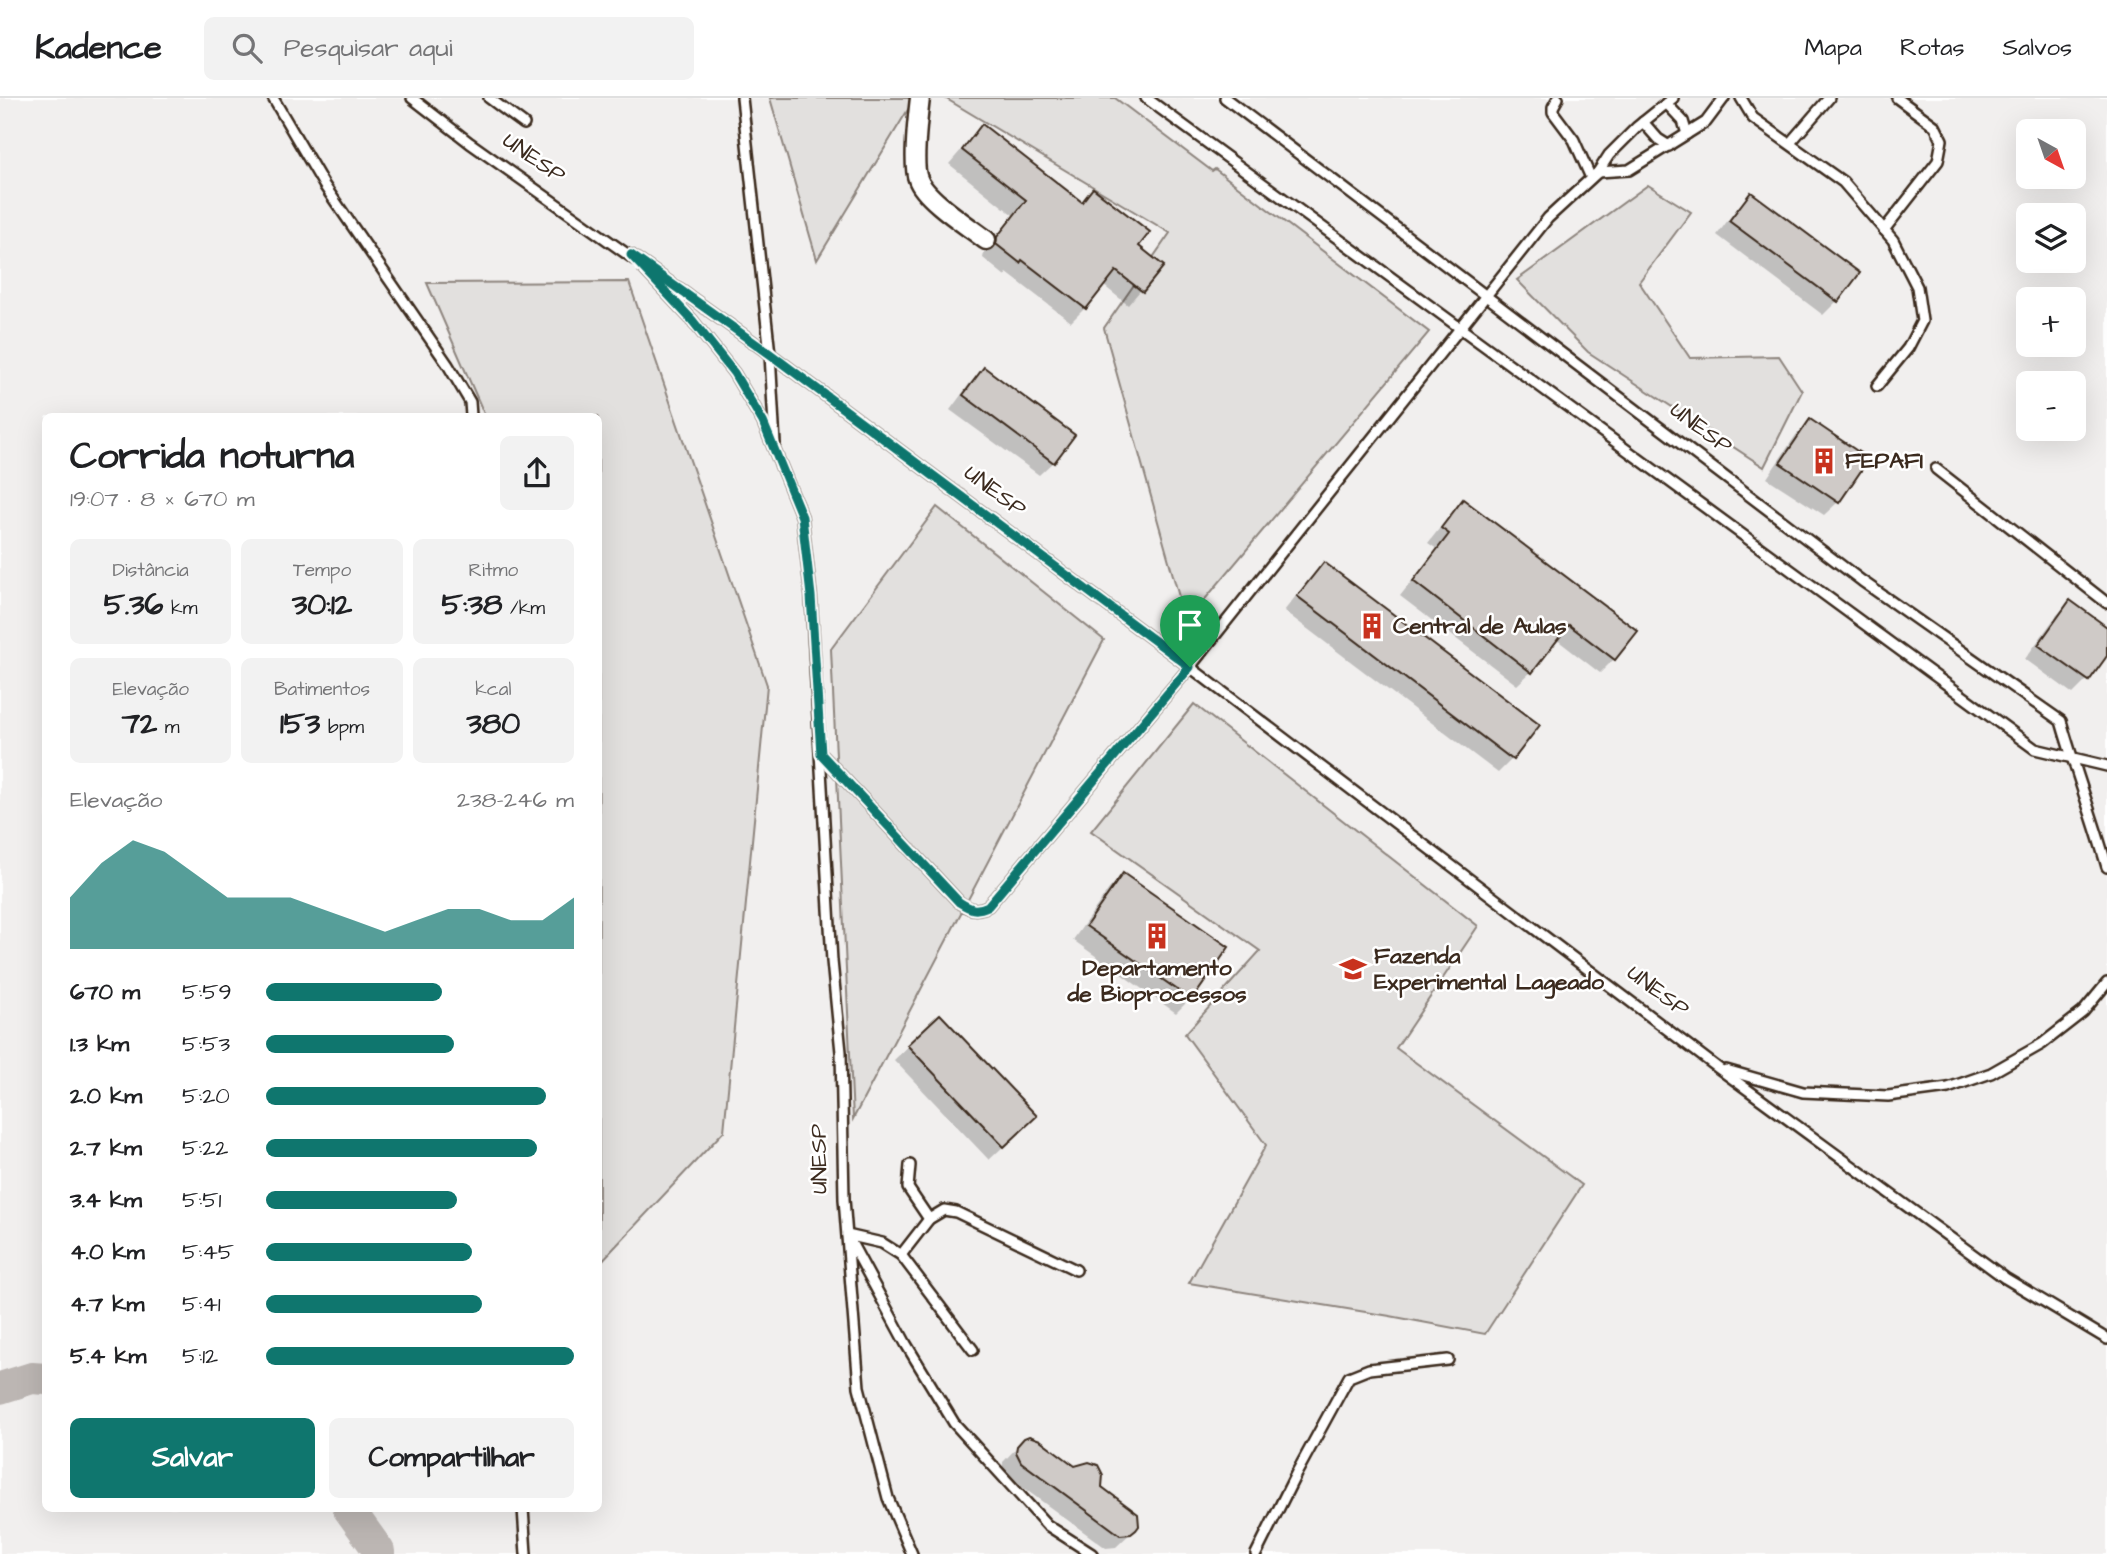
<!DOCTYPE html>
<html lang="pt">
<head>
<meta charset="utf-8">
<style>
	body { margin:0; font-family:"Architects Daughter",sans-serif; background:#f2f2f2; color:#202124; height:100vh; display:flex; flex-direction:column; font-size:26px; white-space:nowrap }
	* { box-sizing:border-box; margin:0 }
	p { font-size:23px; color:#757577 }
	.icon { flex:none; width:38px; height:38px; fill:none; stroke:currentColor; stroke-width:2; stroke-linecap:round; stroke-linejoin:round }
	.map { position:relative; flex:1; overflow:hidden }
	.side { position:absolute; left:42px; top:315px; width:560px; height:1099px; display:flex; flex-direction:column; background:#fff; border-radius:10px; box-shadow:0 7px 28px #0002 }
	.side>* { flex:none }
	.needle { width:46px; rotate:140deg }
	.fabs { position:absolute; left:2016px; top:21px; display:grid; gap:14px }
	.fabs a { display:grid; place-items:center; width:70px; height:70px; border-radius:10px; background:#fff; box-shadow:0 7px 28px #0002; font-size:35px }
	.pin { position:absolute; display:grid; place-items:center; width:60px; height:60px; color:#fff; margin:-72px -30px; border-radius:50% 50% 50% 0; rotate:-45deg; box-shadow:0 0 7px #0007 }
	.pin .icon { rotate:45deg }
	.round { display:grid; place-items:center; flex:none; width:74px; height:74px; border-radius:10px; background:#f2f2f2 }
	.head { display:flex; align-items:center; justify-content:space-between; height:119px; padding:0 28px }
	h1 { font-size:38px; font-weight:700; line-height:52px }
	.figures { display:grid; grid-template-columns:repeat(3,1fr); gap:10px; height:119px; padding:7px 28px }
	.figures div { display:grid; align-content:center; border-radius:10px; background:#f2f2f2; text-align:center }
	.figures b { font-size:30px; font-weight:700 }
	.figures small { font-size:19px; font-weight:400 }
	.figures p { font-size:19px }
	.chart { height:196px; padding:14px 28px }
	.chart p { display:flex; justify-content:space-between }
	.chart svg { width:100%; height:126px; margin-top:7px; fill:#0f766e; opacity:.7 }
	.primary-button { display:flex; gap:14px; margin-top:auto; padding:14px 28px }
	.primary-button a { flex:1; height:80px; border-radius:10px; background:#0f766e; color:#fff; font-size:28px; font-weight:700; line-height:80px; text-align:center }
	.primary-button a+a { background:#f2f2f2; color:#202124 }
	ul { padding:0 28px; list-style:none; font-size:23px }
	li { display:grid; grid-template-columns:112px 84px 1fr; align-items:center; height:52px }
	li i { height:18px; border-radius:9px; background:#0f766e }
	header { display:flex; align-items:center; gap:42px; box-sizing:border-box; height:98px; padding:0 35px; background:#fff; border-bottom:2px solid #e0e0e0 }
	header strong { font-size:33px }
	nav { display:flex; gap:38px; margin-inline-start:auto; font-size:24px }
	.search { width:490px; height:63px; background:#f2f2f2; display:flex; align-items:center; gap:18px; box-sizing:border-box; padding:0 24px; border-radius:10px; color:#757577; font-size:26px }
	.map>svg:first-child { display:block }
	.built { fill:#f1efee; fill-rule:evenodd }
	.green { fill:#e2e0de; stroke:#8e857e; stroke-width:2 }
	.shadow { fill:#0003 }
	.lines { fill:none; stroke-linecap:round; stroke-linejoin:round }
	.river { stroke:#bcb6b3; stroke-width:32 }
	.building { fill:#cfcac7; stroke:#3b2a1e; stroke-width:2 }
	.service-casing { stroke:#3b2a1e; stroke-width:14 }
	.minor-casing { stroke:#3b2a1e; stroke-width:23 }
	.service { stroke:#fff; stroke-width:9 }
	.minor { stroke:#fff; stroke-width:18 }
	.route-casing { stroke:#fff; stroke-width:14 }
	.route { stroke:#0f766e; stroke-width:9 }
	.labels { text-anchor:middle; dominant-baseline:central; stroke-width:5; stroke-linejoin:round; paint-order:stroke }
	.street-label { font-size:23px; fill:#3b2a1e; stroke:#fff }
	.poi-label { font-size:23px; font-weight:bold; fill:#3b2a1e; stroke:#fff; text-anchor:start }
</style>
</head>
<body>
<header>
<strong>Kadence</strong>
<div class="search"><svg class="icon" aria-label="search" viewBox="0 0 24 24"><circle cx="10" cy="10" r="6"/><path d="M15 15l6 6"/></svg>Pesquisar aqui</div>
<nav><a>Mapa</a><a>Rotas</a><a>Salvos</a></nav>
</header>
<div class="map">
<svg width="2107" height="1456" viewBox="0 0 2107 1456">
	<rect width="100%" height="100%" fill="#fff"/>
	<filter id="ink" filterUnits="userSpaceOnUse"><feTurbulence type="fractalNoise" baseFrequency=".0143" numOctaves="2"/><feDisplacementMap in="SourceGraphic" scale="14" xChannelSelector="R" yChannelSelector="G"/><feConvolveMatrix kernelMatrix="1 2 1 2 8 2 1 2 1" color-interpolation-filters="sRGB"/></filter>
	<g filter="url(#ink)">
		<path class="built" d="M0 0H2107V1456H0ZM2028 33H2074V79H2028ZM2028 117H2074V163H2028ZM2028 201H2074V247H2028ZM2028 285H2074V331H2028ZM46 318H598V1410H46Z"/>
		<g class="green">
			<path d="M770 0H915L817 162Z"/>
			<path d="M945 0H1115L1212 73 1215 71 1429 234 1186 524 1104 230 1170 135Z"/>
			<path d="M1648 87 1691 114 1639 184 1690 260 1779 258 1802 293 1764 369 1588 254 1517 182Z"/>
			<path d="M629 184 767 587 724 1033 599 1166 598 318H485L427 185Z"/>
			<path d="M937 409 1104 542 853 1021 831 551Z"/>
			<path d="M1194 606 1478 828 1396 950 1582 1087 1485 1236 1390 1218 1189 1185 1266 1047 1185 936 1260 853 1091 733Z"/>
		</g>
		<g class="shadow">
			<path d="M982 28 1080 105 1093 92 1136 149 1161 168 1128 207 1103 187 1085 210 1071 224 1007 175 1005 178 983 160 984 155 1013 117 949 66Z"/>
			<path d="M1751 97 1837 203 1823 217 1717 137 1737 110Z"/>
			<path d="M984 271 1053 364 1039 377 950 312 970 285Z"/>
			<path d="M1810 323 1838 404 1824 417 1767 380 1796 337Z"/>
			<path d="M1464 403 1614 561 1600 575 1556 541 1531 574 1517 587 1400 498 1437 451 1428 445 1450 417Z"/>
			<path d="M1324 466 1512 661 1498 675 1284 513 1310 480Z"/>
			<path d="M2070 504 2107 531V555L2087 582 2073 596 2025 561 2056 518Z"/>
			<path d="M1123 777 1190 901 1176 915 1073 842 1109 791Z"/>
			<path d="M940 918 1021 1032 989 1062 894 962Z"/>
			<path d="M1025 1341 1100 1390 1135 1431 1116 1449 1106 1450 1007 1378 1003 1369V1364Z"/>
		</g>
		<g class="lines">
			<g class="river">
				<path d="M0 1290 32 1280 46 1281"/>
				<path d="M348 1410 379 1453V1456"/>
			</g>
		</g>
		<g class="building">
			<path d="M982 26 1082 104 1093 90 1150 134 1139 148 1164 168 1143 194 1116 173 1086 211 1022 162 1020 165 996 146 997 139 1026 102 962 52Z"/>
			<path d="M1751 94 1860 175 1838 204 1729 123Z"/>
			<path d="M984 269 1075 337 1054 365 963 297Z"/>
			<path d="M1810 321 1869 361 1839 405 1780 365Z"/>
			<path d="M1463 401 1638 533 1615 562 1569 527 1532 575 1413 483 1449 436 1441 430Z"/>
			<path d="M1324 464 1540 627 1513 662 1297 498Z"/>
			<path d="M2070 502 2107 529V558L2089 583 2038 547Z"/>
			<path d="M1123 775 1229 849 1192 902 1086 828Z"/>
			<path d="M940 916 1037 1018 1004 1049 907 947Z"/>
			<path d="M1029 1338 1040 1342 1075 1368 1089 1364 1098 1367 1103 1377 1102 1389 1138 1416 1139 1428 1136 1432 1131 1436 1120 1437 1021 1364 1016 1354 1017 1348 1024 1340Z"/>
		</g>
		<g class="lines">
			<g class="service-casing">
				<g id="service">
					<path d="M273 0 324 87 448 267 470 304 471 318"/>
					<path d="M412 0 470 45 634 161"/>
					<path d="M489 0 524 26"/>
					<path d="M742 0 770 256 775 346"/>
					<path d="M1146 0 2035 651 2107 668"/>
					<path d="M1225 0 1862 483 2061 623C2075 672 2093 720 2107 769"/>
					<path d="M1558 0 1553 9V14L1574 42 1591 80"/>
					<path d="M1741 0 1753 20 1843 84 1893 142 1917 189 1922 223 1908 250 1877 288"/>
					<path d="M1666 5 1683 23 1687 36"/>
					<path d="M1643 24 1658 41 1669 48"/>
					<path d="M1790 45 1829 0"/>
					<path d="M1598 74 1629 72 1706 24 1724 0"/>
					<path d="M1884 132 1938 63 1942 42 1935 28 1897 0"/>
					<path d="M631 157 770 256 1190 569 1718 970 2005 1180 2107 1241"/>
					<path d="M644 171 692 222 734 275 763 324 802 419 811 498 832 863 841 954 844 1101 859 1289 888 1400 912 1456"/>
					<path d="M1936 371 2107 505"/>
					<path d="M821 656 959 804C969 811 975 814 988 808L1190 569 1548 120 1598 74 1609 57 1637 29 1673 0"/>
					<path d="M1726 972 1803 994 1888 998 1948 990 1991 975 2042 946 2083 914 2107 885"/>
					<path d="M910 1067 908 1090 929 1121"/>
					<path d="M901 1157 929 1121 944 1112 956 1114 1076 1172"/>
					<path d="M973 1252 901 1157 882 1145 847 1137 906 1246 954 1325 1047 1427 1092 1456"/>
					<path d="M523 1410 526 1456"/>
					<path d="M1256 1456 1296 1376 1349 1279 1369 1271 1448 1262"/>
				</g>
			</g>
			<g class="minor-casing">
				<path id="minor" d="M920 0C918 17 912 67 918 81 925 101 968 128 986 142"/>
			</g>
			<use href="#service" class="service"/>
			<use href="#minor" class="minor"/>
		</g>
	</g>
	<g class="lines" filter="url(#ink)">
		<g class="route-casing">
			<path id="route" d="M631 157 770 256 1190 569 988 808C975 814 970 811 959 804L821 656 811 498 802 419 763 324 734 275 692 222Z"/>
		</g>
		<use href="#route" class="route"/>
	</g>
	<defs>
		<g id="building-bare" transform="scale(2.1)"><path d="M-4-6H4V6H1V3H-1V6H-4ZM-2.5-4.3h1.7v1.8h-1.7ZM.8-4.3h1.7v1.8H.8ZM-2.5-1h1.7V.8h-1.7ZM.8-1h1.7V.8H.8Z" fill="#c8321e" stroke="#fff" stroke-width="2.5" paint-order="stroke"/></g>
		<g id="university-bare" transform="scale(2.1)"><path d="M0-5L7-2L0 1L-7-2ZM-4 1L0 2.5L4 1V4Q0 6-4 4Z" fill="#c8321e" stroke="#fff" stroke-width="2.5" paint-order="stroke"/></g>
	</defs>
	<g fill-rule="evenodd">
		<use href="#building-bare" x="1824" y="363"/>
		<use href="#building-bare" x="1372" y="528"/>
		<use href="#building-bare" x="1157" y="838"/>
		<use href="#university-bare" x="1353" y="871"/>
	</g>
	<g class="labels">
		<g class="street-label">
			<text transform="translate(534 60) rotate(35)">UNESP</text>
			<text transform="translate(1701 330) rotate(37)">UNESP</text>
			<text transform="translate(995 393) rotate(37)">UNESP</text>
			<text transform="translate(1658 893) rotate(37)">UNESP</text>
			<text transform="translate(819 1061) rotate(-91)">UNESP</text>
		</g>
		<g class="poi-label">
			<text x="1845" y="363">FEPAFI</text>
			<text x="1393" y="528">Central de Aulas</text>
			<text x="1374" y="858">Fazenda<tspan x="1374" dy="26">Experimental Lageado</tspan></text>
			<text x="1157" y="870" text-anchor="middle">Departamento<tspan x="1157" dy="26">de Bioprocessos</tspan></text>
		</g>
	</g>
</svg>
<div class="fabs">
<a><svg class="needle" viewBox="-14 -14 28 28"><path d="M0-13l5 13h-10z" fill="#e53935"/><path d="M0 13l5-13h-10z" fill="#757577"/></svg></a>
<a><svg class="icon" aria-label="layers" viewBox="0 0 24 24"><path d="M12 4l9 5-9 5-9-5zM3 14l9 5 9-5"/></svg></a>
<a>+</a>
<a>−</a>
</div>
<div class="pin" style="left:1190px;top:569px;background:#1e9e55"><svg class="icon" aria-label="arrive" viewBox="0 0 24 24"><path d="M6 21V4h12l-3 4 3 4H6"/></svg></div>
<section class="side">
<div class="head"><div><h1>Corrida noturna</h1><p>19:07 · 8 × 670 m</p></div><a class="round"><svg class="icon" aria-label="share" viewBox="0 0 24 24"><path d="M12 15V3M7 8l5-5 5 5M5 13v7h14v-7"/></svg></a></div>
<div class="figures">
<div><p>Distância</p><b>5.36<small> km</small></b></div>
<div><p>Tempo</p><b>30:12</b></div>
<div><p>Ritmo</p><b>5:38<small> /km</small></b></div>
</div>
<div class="figures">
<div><p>Elevação</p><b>72<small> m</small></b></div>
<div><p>Batimentos</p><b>153<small> bpm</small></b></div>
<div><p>kcal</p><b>380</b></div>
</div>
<div class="chart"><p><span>Elevação</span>238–246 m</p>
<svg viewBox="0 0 160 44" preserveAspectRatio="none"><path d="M0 44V26L10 14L20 6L30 10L40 18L50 26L60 26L70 26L80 30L90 34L100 38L110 34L120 30L130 30L140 34L150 34L160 26V44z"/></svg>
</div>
<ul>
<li><b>670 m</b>5:59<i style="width:57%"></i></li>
<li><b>1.3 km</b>5:53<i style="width:61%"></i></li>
<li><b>2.0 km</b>5:20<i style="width:91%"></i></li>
<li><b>2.7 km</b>5:22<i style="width:88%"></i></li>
<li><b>3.4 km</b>5:51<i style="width:62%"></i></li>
<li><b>4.0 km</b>5:45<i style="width:67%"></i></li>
<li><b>4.7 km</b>5:41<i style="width:70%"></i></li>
<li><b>5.4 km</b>5:12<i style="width:100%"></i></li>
</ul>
<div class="primary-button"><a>Salvar</a><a>Compartilhar</a></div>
</section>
</div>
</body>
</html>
